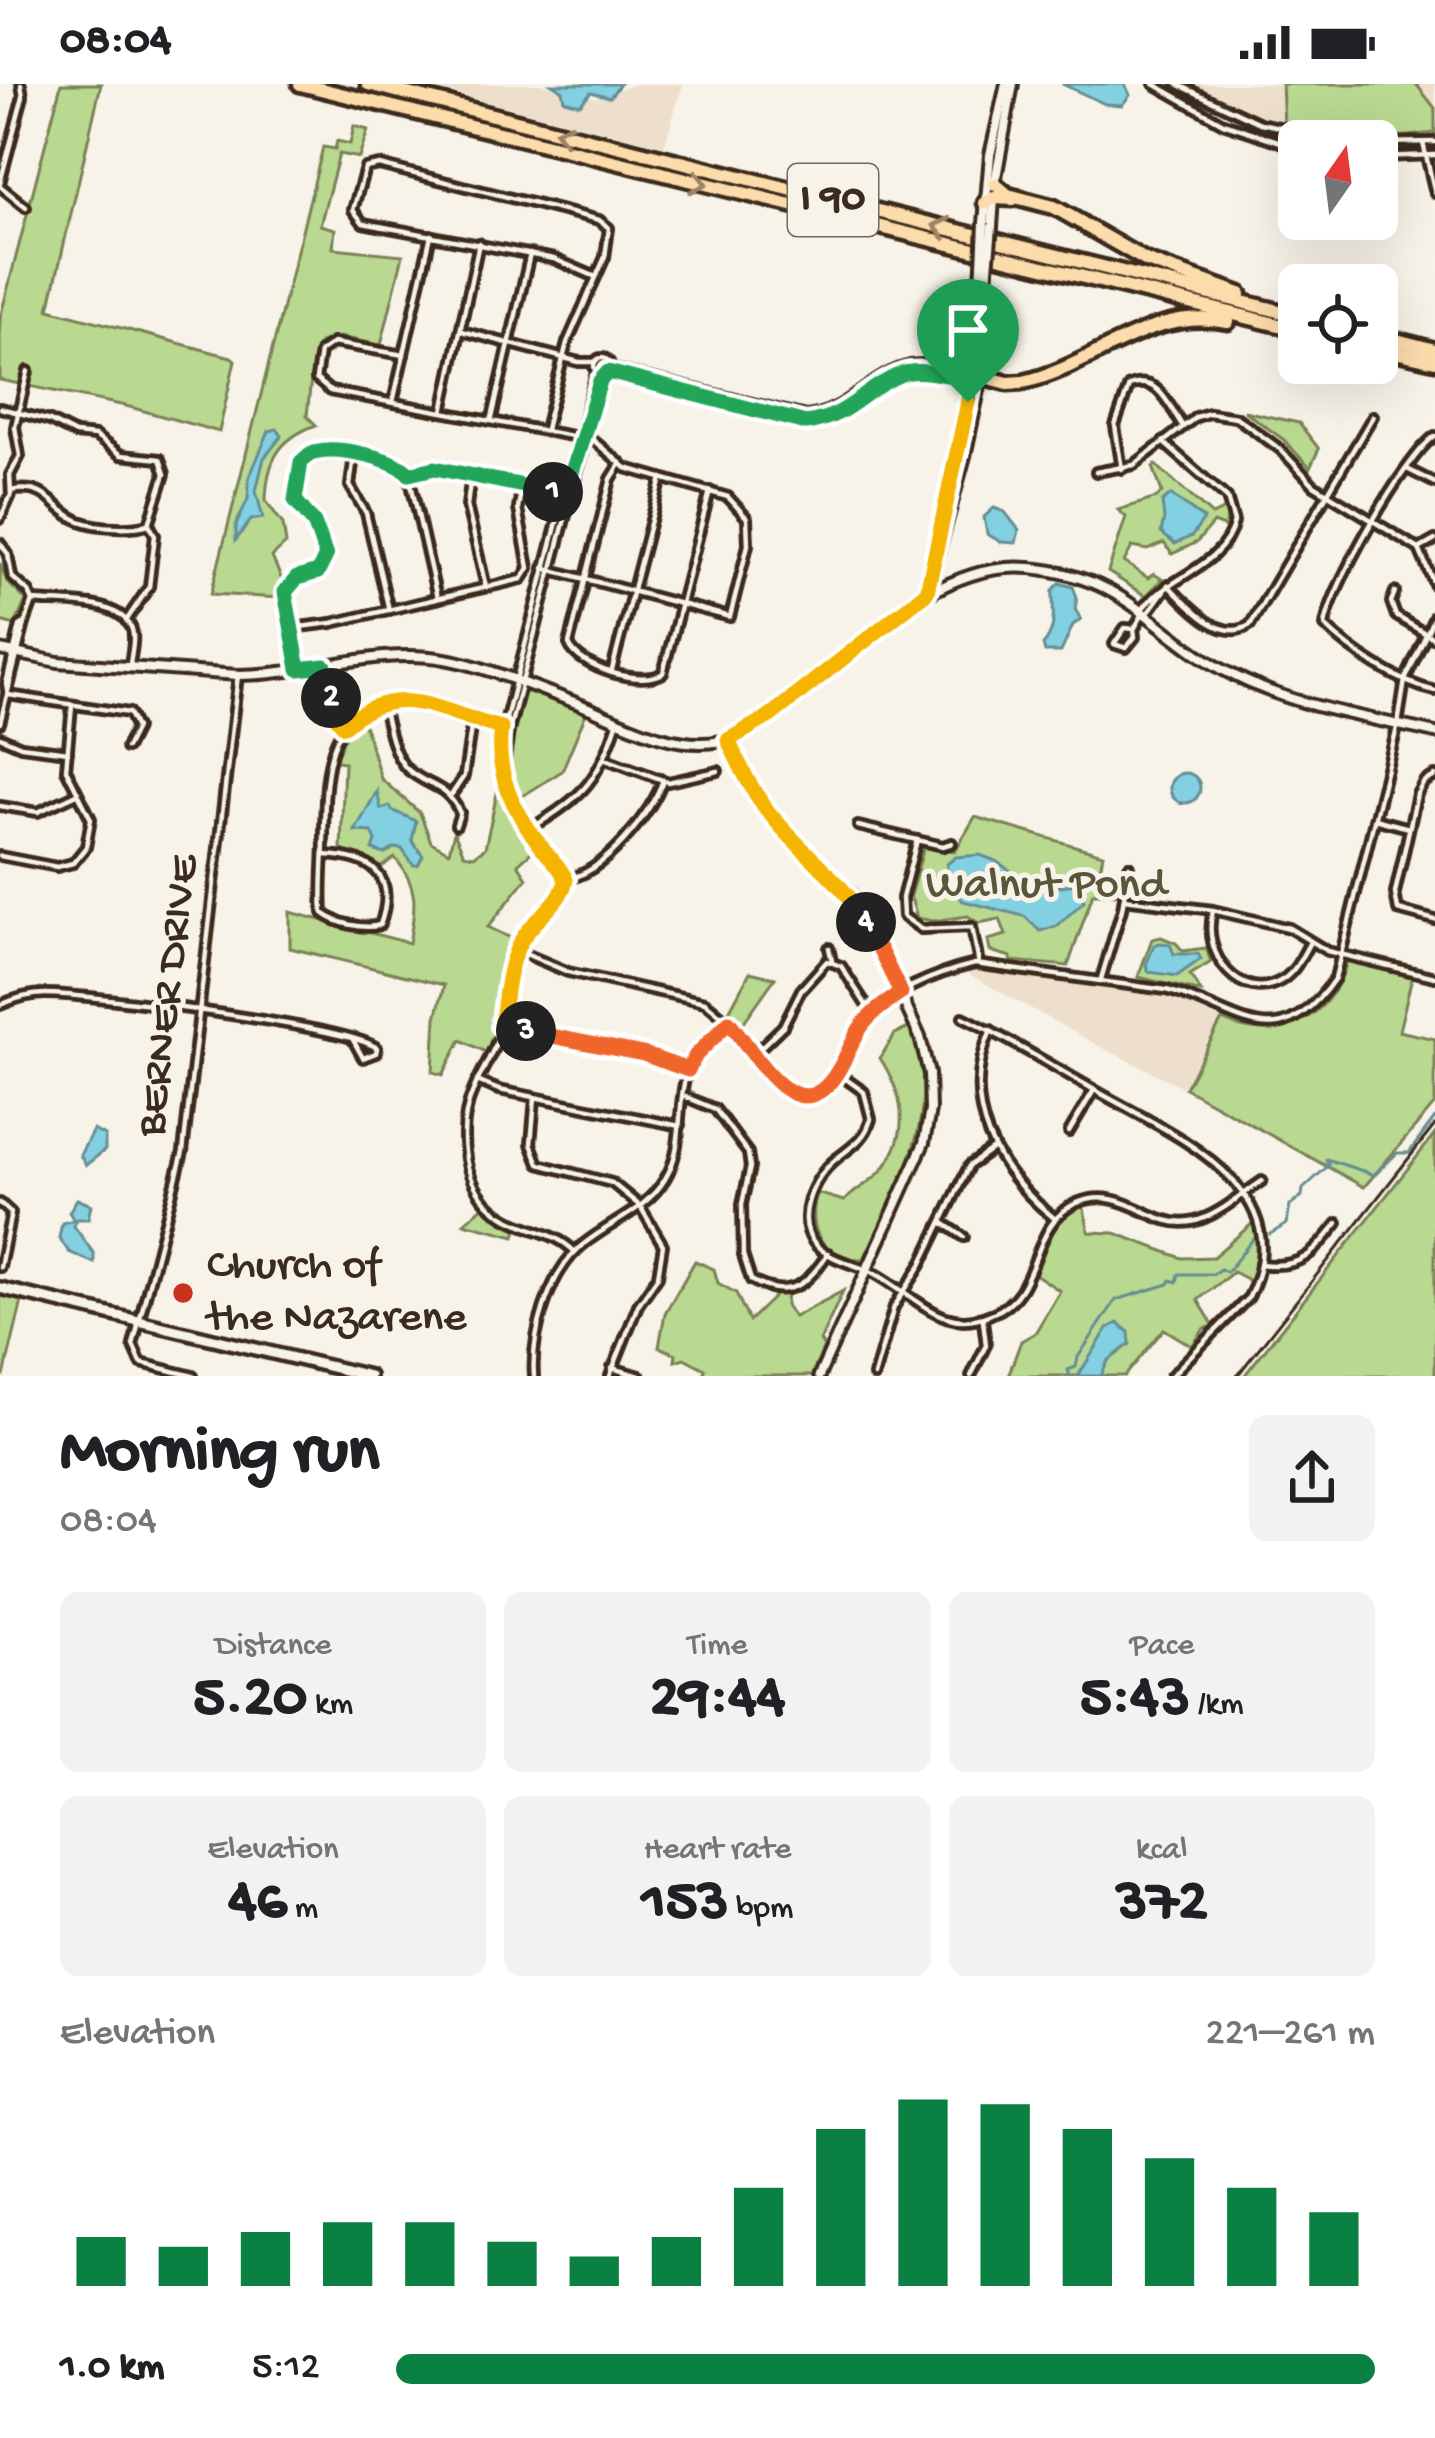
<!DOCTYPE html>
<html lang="en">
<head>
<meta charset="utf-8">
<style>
	body { margin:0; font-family:"Gochi Hand",sans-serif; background:#f2f2f2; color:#202124; height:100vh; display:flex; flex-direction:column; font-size:45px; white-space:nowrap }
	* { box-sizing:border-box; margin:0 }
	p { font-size:39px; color:#757577 }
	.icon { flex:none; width:66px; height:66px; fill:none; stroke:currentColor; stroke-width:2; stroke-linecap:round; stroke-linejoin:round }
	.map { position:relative; height:1292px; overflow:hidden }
	.details { display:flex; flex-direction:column; background:#fff; flex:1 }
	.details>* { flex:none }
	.needle { width:78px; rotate:14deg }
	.tools { position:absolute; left:1278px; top:36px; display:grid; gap:24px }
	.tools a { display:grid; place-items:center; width:120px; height:120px; border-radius:18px; background:#fff; box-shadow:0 12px 48px #0002; font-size:60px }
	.pin { position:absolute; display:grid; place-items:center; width:102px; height:102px; color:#fff; margin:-123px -51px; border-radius:50% 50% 50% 0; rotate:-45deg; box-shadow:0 0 12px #0007 }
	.pin .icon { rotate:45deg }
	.km { position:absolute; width:60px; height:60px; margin:-30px; border-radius:50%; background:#222; color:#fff; font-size:33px; line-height:60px; text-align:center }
	.round { display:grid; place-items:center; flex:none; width:126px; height:126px; border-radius:18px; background:#f2f2f2 }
	.overview { display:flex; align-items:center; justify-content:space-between; height:204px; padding:0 60px }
	h1 { font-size:66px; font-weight:800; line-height:90px }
	.stats { display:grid; grid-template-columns:repeat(3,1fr); gap:18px; height:204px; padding:12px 60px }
	.stats div { display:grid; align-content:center; border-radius:18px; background:#f2f2f2; text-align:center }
	.stats b { font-size:60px; font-weight:800 }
	.stats small { font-size:33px; font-weight:400 }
	.stats p { font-size:33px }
	.chart { height:336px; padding:24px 60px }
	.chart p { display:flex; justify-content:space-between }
	.chart svg { width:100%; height:216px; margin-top:12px; stroke:#0b8043; stroke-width:6 }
	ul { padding:0 60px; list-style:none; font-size:39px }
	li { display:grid; grid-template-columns:192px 144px 1fr; align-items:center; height:90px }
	li i { height:30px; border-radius:15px; background:#0b8043 }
	.status { display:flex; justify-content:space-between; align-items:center; height:84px; padding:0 60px; background:#fff; direction:ltr }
	.status svg { height:33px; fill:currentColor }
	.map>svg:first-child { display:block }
	.built { fill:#eedecc }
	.green { fill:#b9d890; stroke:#7a8157; stroke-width:3 }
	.water { fill:#82d0e1; stroke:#668e93; stroke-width:3 }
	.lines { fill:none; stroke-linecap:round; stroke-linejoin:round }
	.stream { stroke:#668e93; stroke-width:3 }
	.minor-casing { stroke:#3b2a1e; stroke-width:14 }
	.tertiary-casing { stroke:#3b2a1e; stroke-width:16 }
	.secondary-casing { stroke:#3b2a1e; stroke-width:18 }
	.motorway-casing { stroke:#3b2a1e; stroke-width:21 }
	.minor { stroke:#f7f3e8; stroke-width:4.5 }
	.tertiary { stroke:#f7f3e8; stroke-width:8 }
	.secondary { stroke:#f7f3e8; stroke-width:9 }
	.motorway { stroke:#fddcac; stroke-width:12 }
	.rail { stroke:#3b2a1e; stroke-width:3 }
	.tertiary-bridge-casing { stroke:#3b2a1e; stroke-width:16; stroke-linecap:butt }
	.tertiary-bridge { stroke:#f7f3e8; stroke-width:8 }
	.oneway { stroke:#9c8365 }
	.split-1-casing { stroke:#fff; stroke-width:24 }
	.split-2-casing { stroke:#fff; stroke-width:24 }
	.split-3-casing { stroke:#fff; stroke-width:24 }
	.split-4-casing { stroke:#fff; stroke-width:24 }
	.split-5-casing { stroke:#fff; stroke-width:24 }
	.split-1 { stroke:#22a559; stroke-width:15 }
	.split-2 { stroke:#22a559; stroke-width:15 }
	.split-3 { stroke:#f5b400; stroke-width:15 }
	.split-4 { stroke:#f0652b; stroke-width:15 }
	.split-5 { stroke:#f5b400; stroke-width:15 }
	.poi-dot { fill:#c8321e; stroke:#f7f3e8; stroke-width:4.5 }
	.labels { text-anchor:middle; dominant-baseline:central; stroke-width:10; stroke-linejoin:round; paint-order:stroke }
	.shield { fill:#f7f3e8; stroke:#73665b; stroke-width:3 }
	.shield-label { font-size:42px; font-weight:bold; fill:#3b2a1e }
	.park-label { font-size:45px; fill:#5a563a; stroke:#f7f3e8 }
	.street-label { font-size:45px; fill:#3b2a1e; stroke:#f7f3e8 }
	.poi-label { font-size:45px; fill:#3b2a1e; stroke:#f7f3e8; text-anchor:start }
</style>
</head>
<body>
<div class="status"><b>08:04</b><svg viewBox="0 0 49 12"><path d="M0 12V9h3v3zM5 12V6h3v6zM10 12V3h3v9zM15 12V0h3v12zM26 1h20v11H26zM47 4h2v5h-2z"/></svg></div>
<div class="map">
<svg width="1435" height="1292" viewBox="0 0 1435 1292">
	<rect width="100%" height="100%" fill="#f7f3e8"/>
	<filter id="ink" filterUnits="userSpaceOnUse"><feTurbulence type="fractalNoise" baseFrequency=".00833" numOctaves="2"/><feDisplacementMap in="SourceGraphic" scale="24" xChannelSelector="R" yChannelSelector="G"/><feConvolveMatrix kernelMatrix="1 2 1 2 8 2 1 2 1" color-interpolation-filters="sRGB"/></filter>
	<g filter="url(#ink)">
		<g class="built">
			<path d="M415 0H543L596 14 635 0H683L664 62Z"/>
			<path d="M1182 0H1435V54L1377 57 1299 46 1232 25Z"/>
			<path d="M974 885 1176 915 1222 936 1185 1004 1101 963 964 888Z"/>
		</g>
		<g class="green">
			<path d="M61 0H101L49 225 231 273 235 276 219 348 126 322 0 296V234Z"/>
			<path d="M1282 0H1416L1435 24V49L1378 55 1333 45 1284 41Z"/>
			<path d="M354 42 368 46 359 74 339 70 320 141 335 145 333 164 403 171 381 261 339 253 320 259 313 276 307 332 316 341C278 355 267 377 266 417L283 440 286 460 272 473 284 501 281 514 211 510 323 63 335 65 337 57 350 60Z"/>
			<path d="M1244 327 1299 339 1319 365 1310 384 1284 356Z"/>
			<path d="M1156 381 1212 431 1227 424 1226 444 1213 439 1197 458 1172 470 1164 459 1148 466 1132 463 1124 478 1148 494 1154 490 1162 495 1146 512 1108 488 1126 433 1118 426 1157 414 1162 408 1153 383Z"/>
			<path d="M0 479 7 498 26 516 15 541 0 537Z"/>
			<path d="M529 607 587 627 562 687 518 715 507 677 523 610Z"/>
			<path d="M362 633 381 695 420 729 431 758 449 768 454 748 464 770 474 772 485 764 499 700 538 762 518 780 527 794 488 843 517 857 504 886 492 961 488 969 461 956 443 991 433 988 436 934 444 901 290 864V828L409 859C416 823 419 802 395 774L380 784 371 776 341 766 344 678 331 676 342 652Z"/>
			<path d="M975 733 1103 770 1097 802 1119 806V810L1093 809 1068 882 1011 877V873L990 867 988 856 1006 851 1000 835 979 839 968 832 933 837 917 834 910 811 924 763 955 767Z"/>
			<path d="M1161 853 1176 859 1183 867 1206 864 1211 878 1190 891 1201 908 1138 893 1152 855Z"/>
			<path d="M1347 877 1412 893 1399 947 1435 955V1020L1364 1103 1185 1004 1222 936C1276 962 1332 935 1347 877Z"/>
			<path d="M750 888 775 894 741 942 728 929Z"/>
			<path d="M911 943C946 1028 899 1099 864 1175 823 1176 806 1146 817 1109L844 1117C856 1105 872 1098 883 1085 912 1047 903 1010 880 974L895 950Z"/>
			<path d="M1435 1050V1292H1244Z"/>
			<path d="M1083 1120 1089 1148 1115 1149 1182 1174 1213 1173 1254 1138 1259 1162 1254 1199 1233 1188 1198 1216 1214 1242 1204 1245 1192 1262 1164 1245 1125 1292H1008L1021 1257 1035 1249 1060 1207 1035 1190C1046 1160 1053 1135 1083 1120Z"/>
			<path d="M485 1121 517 1146 515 1152 464 1139Z"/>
			<path d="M695 1177 714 1185 718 1199 736 1209 749 1237 780 1207H787L786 1221 794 1233 843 1207 820 1257 824 1263 811 1292H704L705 1285 684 1274 675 1277 676 1270 659 1263 665 1229Z"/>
			<path d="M0 1209 23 1213 4 1292H0Z"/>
		</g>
		<g class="water">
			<path d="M552 0H620L610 13 591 8 580 20 564 16 562 6Z"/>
			<path d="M1062 0H1125L1130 11 1122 21 1105 20Z"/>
			<path d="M277 345 282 352 264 374 256 407 263 434 251 436 236 456V441L248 415 249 394 269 347Z"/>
			<path d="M1171 411 1204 435 1192 452 1175 460 1161 449 1164 435 1162 418Z"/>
			<path d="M994 424 1005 428 1019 446 1016 459 1001 458 987 450 984 433Z"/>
			<path d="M1060 499 1073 503 1077 513 1075 525 1081 535 1073 541 1061 568H1045L1043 561C1058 545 1052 525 1053 506Z"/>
			<circle cx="1185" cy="704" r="15"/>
			<path d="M377 707 381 725 390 722 392 726 416 737 412 757 423 772 418 781H413L402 765 394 764 385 770 373 766 376 757 372 748 355 747Z"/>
			<path d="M980 771 996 777 1037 805 1076 800 1084 817 1057 842 1040 847 1024 832 963 817 946 800 947 780 956 773Z"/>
			<path d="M1160 859 1170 860 1174 870H1198L1201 875 1177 892 1149 888 1146 881 1154 861Z"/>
			<path d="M93 1046 105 1052V1066L86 1081 80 1071Z"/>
			<path d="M77 1115 91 1121 88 1135H77L74 1142 94 1170V1179L69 1168 59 1154 62 1139 74 1136 69 1128Z"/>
			<path d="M1118 1239 1129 1248 1130 1260 1108 1277 1101 1292H1078L1108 1244Z"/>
		</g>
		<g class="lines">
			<g class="stream">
				<path d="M1270 1150 1287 1140 1290 1122 1302 1112 1303 1105 1329 1081 1326 1075 1375 1091 1397 1069H1409L1435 1034"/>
				<path d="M1070 1292 1068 1286 1076 1283 1078 1273 1116 1216 1169 1200 1171 1196 1177 1198 1179 1190H1213L1220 1185 1227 1188 1253 1155"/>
			</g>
			<g class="minor-casing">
				<g id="minor">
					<path d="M1154 0 1223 39 1299 64"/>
					<path d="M1177 0 1260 39 1349 57"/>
					<path d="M1377 59 1435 58"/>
					<path d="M1423 59 1435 109"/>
					<path d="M1377 73 1435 71"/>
					<path d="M0 99 23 12 21 0"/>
					<path d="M0 102 26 123"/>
					<path d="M462 247 579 278H595"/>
					<path d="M404 271 333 259 320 268 316 295 330 307 593 356 626 384 728 413 747 434 748 461 730 533 544 484"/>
					<circle cx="602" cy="282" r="8"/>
					<path d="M610 284 806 332C848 328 871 289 910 281 929 278 950 283 968 286L974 290"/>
					<path d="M608 288 806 339C854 332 863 303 901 290 923 283 947 291 969 292"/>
					<path d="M393 318 431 151"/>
					<path d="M0 324 50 337 75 350 95 352 121 371 160 375 165 390 149 440"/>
					<path d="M443 327 479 159"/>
					<path d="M492 334 530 170"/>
					<path d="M545 345 567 259 605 173 609 144 599 136 379 81 365 84 353 126 363 139 554 175 596 193"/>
					<path d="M1435 352C1405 372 1329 506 1325 542 1353 569 1397 598 1435 607"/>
					<path d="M354 371 350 402 366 429 389 526"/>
					<path d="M621 379 611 395 569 560C578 584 642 603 663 589L710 407"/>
					<path d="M1122 385 1115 342 1129 302C1158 291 1168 320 1182 341"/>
					<path d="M1407 385 1435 399"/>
					<path d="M1096 388 1134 381 1196 333 1209 329 1236 333 1280 365 1314 401 1419 465 1435 502"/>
					<path d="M409 390 435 384 567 411"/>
					<path d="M409 391 437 514"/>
					<path d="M471 391 467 422 486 503"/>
					<path d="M11 407C50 399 52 427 80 437 98 444 132 445 149 440"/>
					<path d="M0 435 11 411 10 391 20 372 15 343 28 287"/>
					<path d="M0 459 8 470 12 493 29 508 33 517 25 539 20 542 6 600 8 611"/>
					<path d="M1419 465 1435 456"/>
					<path d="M1168 501C1188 522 1221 560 1250 541L1373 332"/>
					<path d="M1395 508 1391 518 1396 532 1435 555"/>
					<path d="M33 517C59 520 116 514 131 543 136 553 131 570 130 581"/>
					<path d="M1141 526C1168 492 1224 483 1234 438L1227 414 1163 358"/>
					<path d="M1147 530 1168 501"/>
					<path d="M126 537 149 503 155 451 149 440"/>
					<path d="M291 544 332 539 522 495 529 484 518 425 522 400"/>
					<path d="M1134 545 1125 544 1114 560 1126 564 1135 553 1134 545 1144 528"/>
					<path d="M325 582 334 631 344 642"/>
					<path d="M299 585 285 509 297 494 318 487 326 472 315 439 295 416C292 360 322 364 365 372 382 376 398 375 409 390"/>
					<path d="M612 586 662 394"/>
					<path d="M8 611 129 629 136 644 126 664"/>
					<path d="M382 619C388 640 391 669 407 685 430 705 445 698 460 729L456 741"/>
					<path d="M0 639 25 539"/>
					<path d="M0 653 21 662 68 668"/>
					<path d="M606 675 668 698 718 687"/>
					<path d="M503 690 509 647 603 291"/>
					<path d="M1435 692 1424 698 1417 710 1395 809 1398 826 1435 836"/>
					<path d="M452 710 464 692 472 637"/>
					<path d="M0 722 38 728 77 710"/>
					<path d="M1374 735 1409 744"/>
					<path d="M858 742 917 756 902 814 903 832 921 845 972 843 979 880"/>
					<path d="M531 744C584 713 600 694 618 636"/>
					<path d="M917 756 943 762 952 759"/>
					<path d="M324 771C371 773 398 790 380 841 364 846 335 839 323 829 321 804 324 778 324 753 325 692 324 611 410 616 436 618 481 639 509 647"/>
					<path d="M0 772 57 783 73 779 86 763 91 735 66 685 72 622"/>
					<path d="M566 795C602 791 652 729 663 696"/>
					<path d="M1124 815 1213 826 1264 838 1289 844 1327 867 1435 893"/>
					<path d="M1213 827C1200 871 1242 921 1282 896 1296 887 1302 872 1310 858"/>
					<path d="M829 864 832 877"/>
					<path d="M516 866 568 888 705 918 729 938 781 1002 804 1010 830 1001C843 983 848 961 861 943 884 909 937 889 975 880L1166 906C1237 924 1276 980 1335 894L1398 640 1405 596 1435 531"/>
					<path d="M1101 895 1122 825 1129 782"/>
					<path d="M0 921C14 915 29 910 45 910 90 910 352 943 377 964L376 969 363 974 352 954"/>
					<path d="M963 933C1011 956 1054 983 1100 1009 1174 1051 1303 1105 1249 1213L1171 1292"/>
					<path d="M501 943 643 970 687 986"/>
					<path d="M991 946C958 1021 996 1087 1054 1134"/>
					<path d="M756 968 783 942 801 906 827 877 841 882 872 930"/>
					<path d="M839 990 864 1008 871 1035C865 1056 852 1062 836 1075 813 1093 792 1138 818 1163 833 1177 858 1181 876 1190 900 1203 921 1224 946 1233 961 1238 977 1236 991 1230 1044 1211 1027 1140 1077 1119 1124 1100 1151 1145 1191 1138 1215 1134 1241 1111 1262 1097"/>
					<path d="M477 997 499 1006 680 1042"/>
					<path d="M686 1013 715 1025 748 1069 750 1083 742 1120 743 1171 751 1196C788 1217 808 1201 828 1169"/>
					<path d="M535 1014 531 1060 539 1080 612 1099 640 1122 663 1161 658 1192 638 1221 610 1292"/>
					<path d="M1069 1048 1094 1006"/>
					<path d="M0 1119 11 1129 0 1183"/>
					<path d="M942 1138 964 1153"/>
					<path d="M575 1168C548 1140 509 1149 482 1113 461 1085 459 1039 473 1007 481 987 494 969 500 948 508 918 505 887 520 859 533 836 553 823 566 802 565 784 552 777 542 763 523 737 500 702 497 669L596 288"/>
					<path d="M1260 1180C1301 1186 1314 1169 1338 1139"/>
					<path d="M612 1284 640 1292"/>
					<path d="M193 1292 141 1279 133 1261 183 1068 238 591"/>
					<path d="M534 1292C531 1252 548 1192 579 1164 606 1140 646 1127 665 1095 685 1063 676 1021 687 987 694 967 714 951 729 938"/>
					<path d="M874 1292 894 1223 921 1181 969 1082 993 1065"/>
					<path d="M971 1292 986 1261 983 1236"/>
				</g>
			</g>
			<g class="tertiary-casing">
				<g id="tertiary">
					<path d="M995 99 1013 0"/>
					<path d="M984 139 990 71 1006 0"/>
					<path d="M992 143 994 114"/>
					<path d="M948 411 974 290 982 182"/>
					<path d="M928 507 965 372 982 292 988 185"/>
					<path d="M0 566 58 578 238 591C306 591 377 563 445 575 485 582 527 601 566 615 614 632 668 668 721 657 746 652 771 631 791 616 857 564 939 475 1030 484 1131 493 1154 552 1235 592 1296 623 1368 633 1435 649"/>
					<path d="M728 656 751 705 777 739 851 810 873 850 920 953 929 990 930 1026 924 1059 819 1292"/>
				</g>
			</g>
			<g class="secondary-casing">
				<path id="secondary" d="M0 1204 369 1292"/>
			</g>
			<g class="motorway-casing">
				<g id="motorway">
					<path d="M300 0 1299 246"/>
					<path d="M368 0 1299 232"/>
					<path d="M995 100 1008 111 1054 123 1082 139"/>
					<path d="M985 119 994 114 1013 115"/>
					<path d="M1086 142 1147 177 1240 210"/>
					<path d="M1377 251 1435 266"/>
					<path d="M1377 264 1435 277"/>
					<path d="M974 290 1008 299 1023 298C1095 282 1150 222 1228 238"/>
				</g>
			</g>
			<use href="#minor" class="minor"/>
			<use href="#tertiary" class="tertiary"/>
			<use href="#secondary" class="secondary"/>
			<use href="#motorway" class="motorway"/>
			<path class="rail" d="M1237 1292 1435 1041"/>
			<g class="tertiary-bridge-casing">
				<g id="tertiary-bridge">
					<path d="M982 182 984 139"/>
					<path d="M988 185 992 143"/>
				</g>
			</g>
			<use href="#tertiary-bridge" class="tertiary-bridge"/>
		</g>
		<defs><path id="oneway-chevron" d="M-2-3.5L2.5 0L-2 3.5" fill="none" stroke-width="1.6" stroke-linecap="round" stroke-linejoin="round" transform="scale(3)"/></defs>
		<g class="oneway">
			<use href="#oneway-chevron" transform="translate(563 49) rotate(-166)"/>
			<use href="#oneway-chevron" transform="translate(699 99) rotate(14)"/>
			<use href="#oneway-chevron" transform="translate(941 143) rotate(-166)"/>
		</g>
	</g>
	<g class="lines" filter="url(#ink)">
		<g class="split-1-casing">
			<path id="split-1" d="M553 408 565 411 600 297 608 288 806 339C850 333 862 306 899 291 924 281 950 297 974 290L968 318"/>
		</g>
		<g class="split-2-casing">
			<path id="split-2" d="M331 614 325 582 299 585 285 508 297 494 318 488 326 472 314 439 295 416 301 378C308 372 310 368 319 367 338 362 398 375 409 390L435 384 553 408"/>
		</g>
		<g class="split-3-casing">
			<path id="split-3" d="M331 614 334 631 344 642C398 594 442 629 501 644 494 691 515 729 544 766 552 776 561 783 566 796 562 819 533 836 521 857 506 883 506 914 501 943L526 947"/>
		</g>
		<g class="split-4-casing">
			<path id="split-4" d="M526 947 643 970 688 986 696 971 729 938C746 958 762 987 783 1003 826 1035 844 972 859 946 869 930 886 919 901 909L866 838"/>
		</g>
		<g class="split-5-casing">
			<path id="split-5" d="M866 838C843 798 807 773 777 738 755 714 742 686 728 656L770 632 927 508 968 318"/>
		</g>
		<use href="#split-1" class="split-1"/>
		<use href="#split-2" class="split-2"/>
		<use href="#split-3" class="split-3"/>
		<use href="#split-4" class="split-4"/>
		<use href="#split-5" class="split-5"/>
	</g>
	<circle class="poi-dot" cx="183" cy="1209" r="12"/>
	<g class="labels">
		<rect class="shield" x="788" y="80" width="90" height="72" rx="9"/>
		<g class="shield-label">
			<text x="833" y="116">I 90</text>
		</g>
		<g class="park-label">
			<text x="1046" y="802">Walnut Pond</text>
		</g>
		<g class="street-label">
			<text transform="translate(170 912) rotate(-83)">BERNER DRIVE</text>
		</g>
		<g class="poi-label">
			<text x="207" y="1183">Church of<tspan x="207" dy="52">the Nazarene</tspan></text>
		</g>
	</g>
</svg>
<div class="tools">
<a><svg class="needle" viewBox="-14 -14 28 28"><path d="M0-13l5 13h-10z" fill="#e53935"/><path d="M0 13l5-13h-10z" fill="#757577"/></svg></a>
<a><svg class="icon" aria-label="locate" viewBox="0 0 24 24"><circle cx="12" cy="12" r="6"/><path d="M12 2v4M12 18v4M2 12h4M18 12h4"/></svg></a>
</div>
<div class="pin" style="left:968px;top:318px;background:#1e9e55"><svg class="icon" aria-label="arrive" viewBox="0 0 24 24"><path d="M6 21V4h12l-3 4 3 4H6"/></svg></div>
<b class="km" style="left:553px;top:408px">1</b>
<b class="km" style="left:331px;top:614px">2</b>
<b class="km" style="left:526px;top:947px">3</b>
<b class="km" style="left:866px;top:838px">4</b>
</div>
<section class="details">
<div class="overview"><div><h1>Morning run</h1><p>08:04</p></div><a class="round"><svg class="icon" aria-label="share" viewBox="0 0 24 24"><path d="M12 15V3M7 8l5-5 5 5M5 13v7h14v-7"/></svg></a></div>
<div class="stats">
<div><p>Distance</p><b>5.20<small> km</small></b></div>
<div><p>Time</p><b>29:44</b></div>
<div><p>Pace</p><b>5:43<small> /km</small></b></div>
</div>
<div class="stats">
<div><p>Elevation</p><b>46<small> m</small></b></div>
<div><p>Heart rate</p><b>153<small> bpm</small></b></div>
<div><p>kcal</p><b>372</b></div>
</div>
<div class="chart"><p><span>Elevation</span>221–261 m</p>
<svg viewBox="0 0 160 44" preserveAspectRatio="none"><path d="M5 44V34M15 44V36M25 44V33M35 44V31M45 44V31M55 44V35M65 44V38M75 44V34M85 44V24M95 44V12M105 44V6M115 44V7M125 44V12M135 44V18M145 44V24M155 44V29"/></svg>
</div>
<ul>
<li><b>1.0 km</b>5:12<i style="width:100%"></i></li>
</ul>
</section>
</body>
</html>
